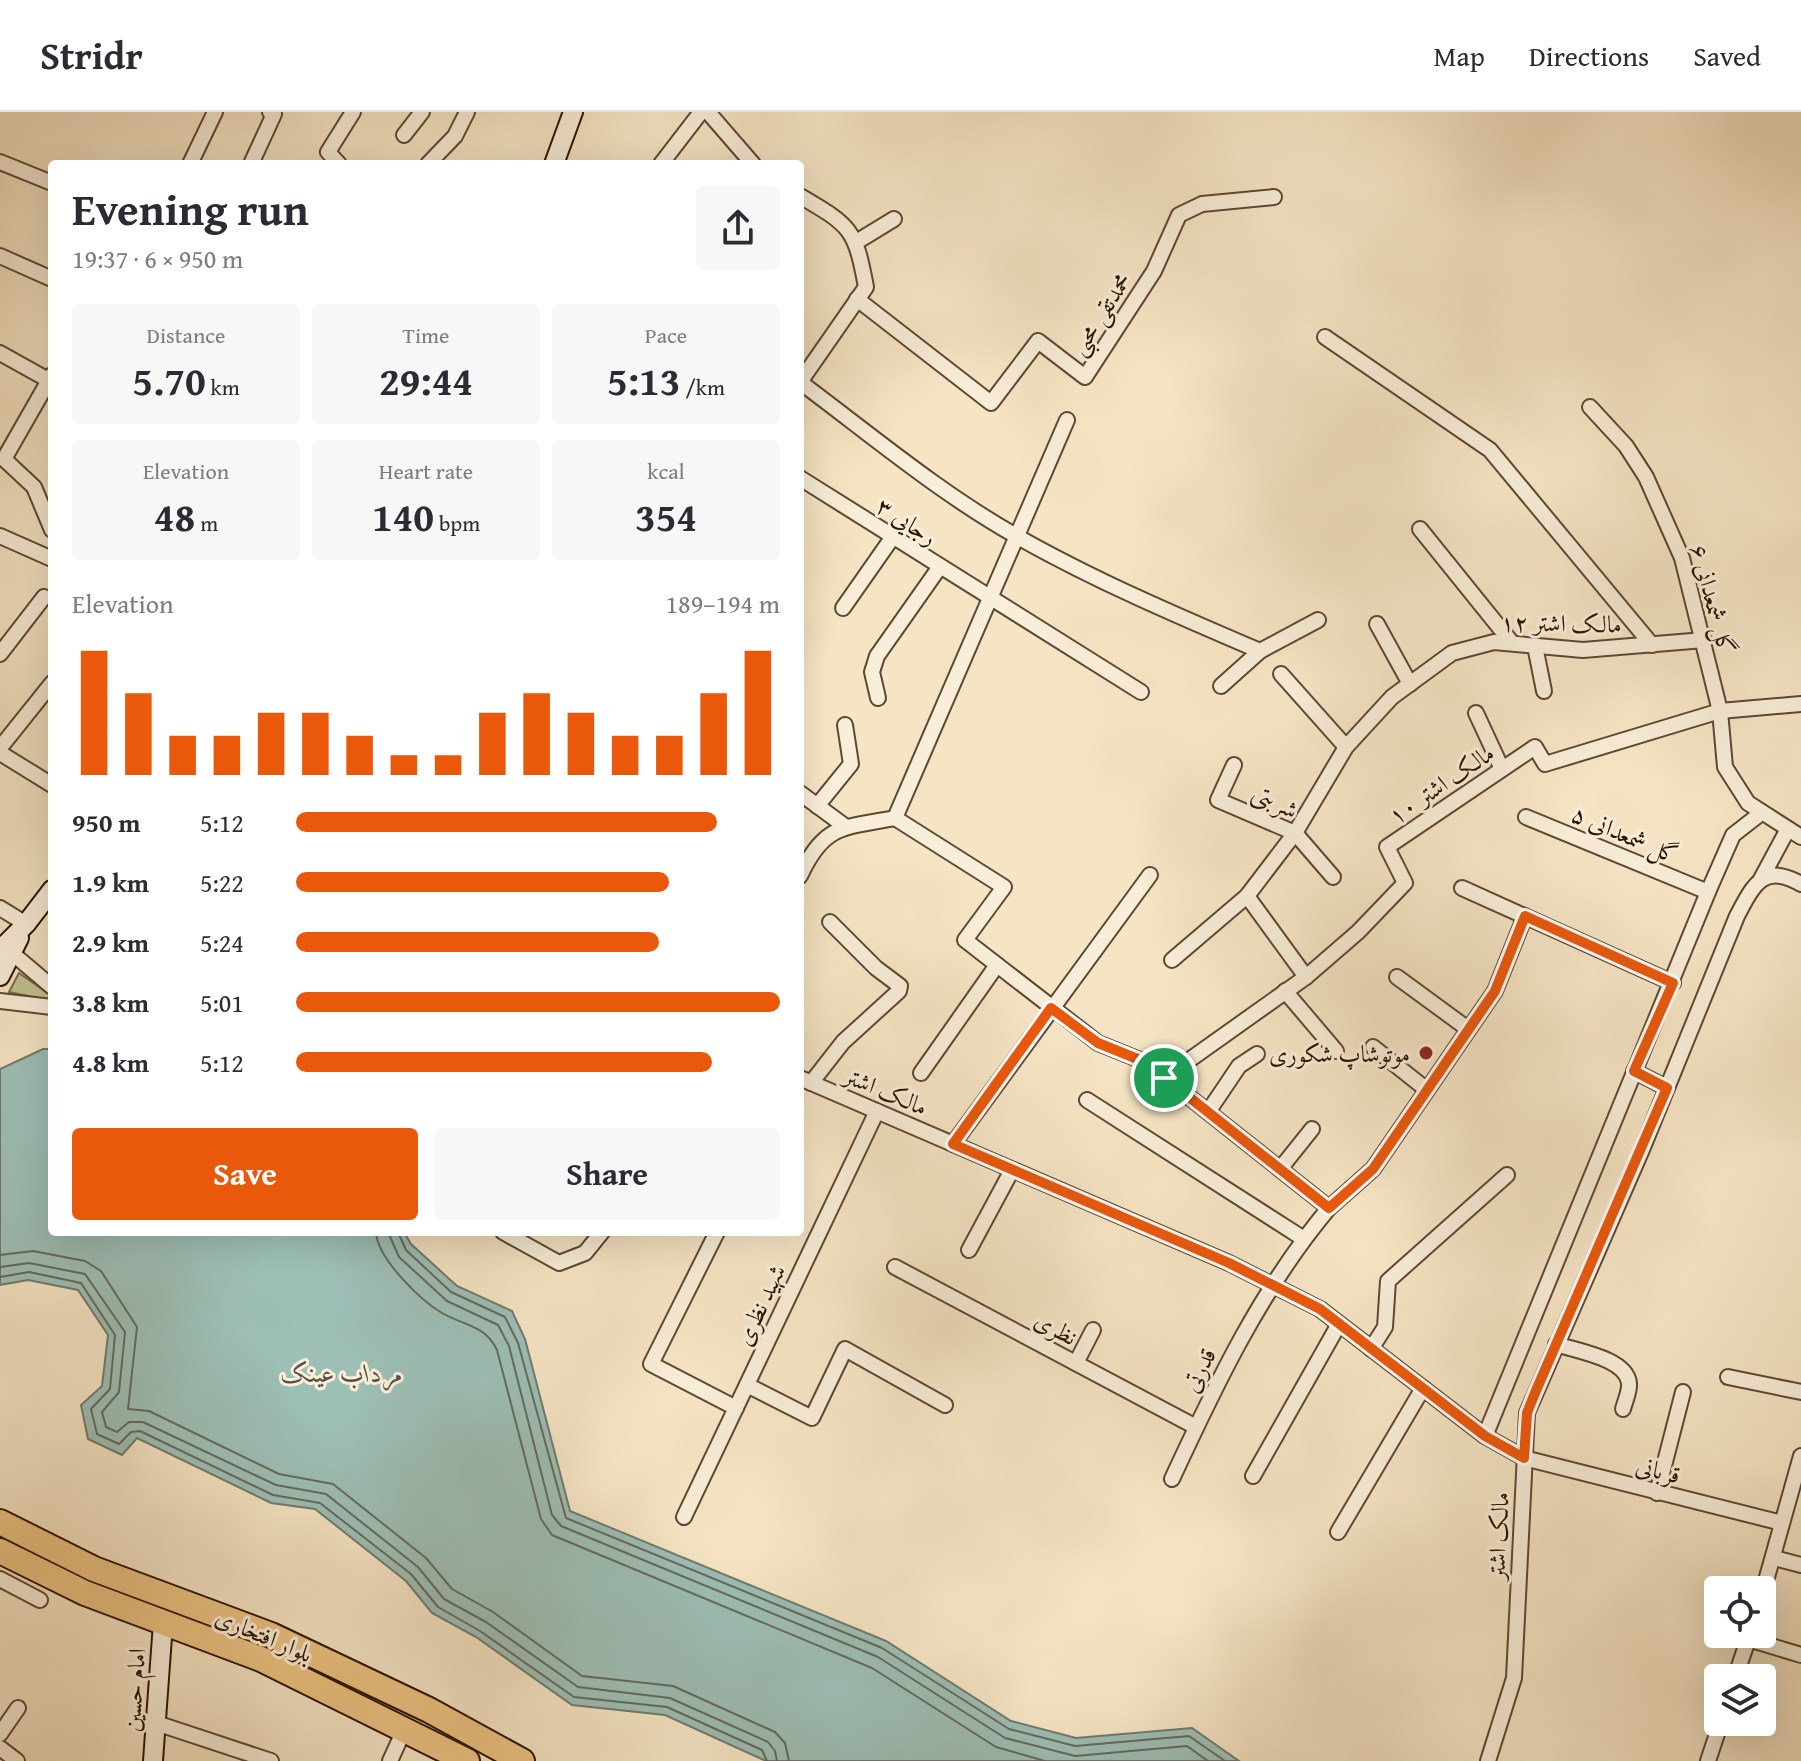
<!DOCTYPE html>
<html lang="en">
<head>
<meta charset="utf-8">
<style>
	body { margin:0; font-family:"Gentium Book Plus",Amiri,serif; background:#f7f7f7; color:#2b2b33; height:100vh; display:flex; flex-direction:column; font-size:30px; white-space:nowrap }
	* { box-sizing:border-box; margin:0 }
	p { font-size:26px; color:#7c7c81 }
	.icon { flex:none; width:44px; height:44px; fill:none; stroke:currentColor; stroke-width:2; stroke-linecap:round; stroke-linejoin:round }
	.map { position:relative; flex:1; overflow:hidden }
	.details { position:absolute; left:48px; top:48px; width:756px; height:1076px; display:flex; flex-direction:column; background:#fff; border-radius:8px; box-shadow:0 8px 32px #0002 }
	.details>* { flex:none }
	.controls { position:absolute; left:1704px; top:1464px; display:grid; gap:16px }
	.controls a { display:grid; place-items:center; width:72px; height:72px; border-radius:8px; background:#fff; box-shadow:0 8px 32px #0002; font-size:40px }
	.pin { position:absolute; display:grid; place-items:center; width:68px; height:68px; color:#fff; margin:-34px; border:4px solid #fff; border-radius:50%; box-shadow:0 2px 8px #0007 }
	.round { display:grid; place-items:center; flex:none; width:84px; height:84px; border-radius:8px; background:#f7f7f7 }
	.head { display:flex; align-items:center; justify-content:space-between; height:136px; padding:0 24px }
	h1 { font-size:44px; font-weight:600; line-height:60px }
	.stats { display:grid; grid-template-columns:repeat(3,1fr); gap:12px; height:136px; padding:8px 24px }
	.stats div { display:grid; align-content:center; border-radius:8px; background:#f7f7f7; text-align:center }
	.stats b { font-size:40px; font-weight:600 }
	.stats small { font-size:22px; font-weight:400 }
	.stats p { font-size:22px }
	.chart { height:224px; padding:16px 24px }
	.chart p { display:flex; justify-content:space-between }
	.chart svg { width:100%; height:144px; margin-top:8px; stroke:#ea580c; stroke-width:6 }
	.action { display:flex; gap:16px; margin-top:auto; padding:16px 24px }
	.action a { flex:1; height:92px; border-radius:8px; background:#ea580c; color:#fff; font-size:32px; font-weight:600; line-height:92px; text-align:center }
	.action a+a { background:#f7f7f7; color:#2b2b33 }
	ul { padding:0 24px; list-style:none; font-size:26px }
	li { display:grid; grid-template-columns:128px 96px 1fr; align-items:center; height:60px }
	li i { height:20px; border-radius:10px; background:#ea580c }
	header { display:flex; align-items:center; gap:48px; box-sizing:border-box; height:112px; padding:0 40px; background:#fff; border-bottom:2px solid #e1e1e2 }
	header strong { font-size:38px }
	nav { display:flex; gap:44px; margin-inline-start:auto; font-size:28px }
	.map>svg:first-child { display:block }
	.green { fill:#c1c391; stroke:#766c49; stroke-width:2 }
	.water { fill:#9dbfb6; stroke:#6f7b6e; stroke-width:2 }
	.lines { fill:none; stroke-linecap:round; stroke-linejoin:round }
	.shore { stroke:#646a5c; stroke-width:2 }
	.street-casing { stroke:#5e4832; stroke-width:18 }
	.secondary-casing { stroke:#2b1401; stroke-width:22 }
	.highway-casing { stroke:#2b1401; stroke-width:28 }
	.street { stroke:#f9eed9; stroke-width:14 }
	.secondary { stroke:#f9eed9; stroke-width:18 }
	.highway { stroke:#ebc282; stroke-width:24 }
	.route-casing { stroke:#fff; stroke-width:16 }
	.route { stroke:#ea580c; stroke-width:10 }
	.poi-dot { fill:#8f2418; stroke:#f9eed9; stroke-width:3 }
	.labels { text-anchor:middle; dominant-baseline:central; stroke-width:6; stroke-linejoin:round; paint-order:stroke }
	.street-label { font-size:24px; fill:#2b1401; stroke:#f9eed9 }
	.poi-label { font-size:24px; fill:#2b1401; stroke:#f9eed9; text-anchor:end }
	.water-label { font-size:26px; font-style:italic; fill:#535040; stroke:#f9eed9 }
</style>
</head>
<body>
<header>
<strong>Stridr</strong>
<nav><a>Map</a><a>Directions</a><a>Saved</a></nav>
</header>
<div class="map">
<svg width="1801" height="1649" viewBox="0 0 1801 1649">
	<rect width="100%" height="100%" fill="#f6e5c5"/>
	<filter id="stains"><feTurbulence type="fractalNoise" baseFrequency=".0025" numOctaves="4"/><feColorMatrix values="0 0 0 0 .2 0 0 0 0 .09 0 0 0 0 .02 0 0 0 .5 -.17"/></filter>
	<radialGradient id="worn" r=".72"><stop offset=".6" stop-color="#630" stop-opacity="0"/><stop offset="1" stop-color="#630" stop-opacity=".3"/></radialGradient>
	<path class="green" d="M19 861 52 884V889L9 880Z"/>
	<path class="water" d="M43 937H52V1120H404L411 1132 457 1174 512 1199 525 1227 570 1399 886 1529 1011 1609 1076 1626 1192 1616 1239 1649H766L665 1603 572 1593 476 1525 432 1501 406 1469 315 1397 271 1391 137 1326 122 1343 88 1327 81 1293 102 1274 108 1223 78 1178 28 1168 0 1173V957Z"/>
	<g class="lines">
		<g class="shore">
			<path d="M376 1120C377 1146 420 1188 442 1201 465 1214 485 1213 497 1238L541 1407 552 1423 872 1556 996 1635 1045 1649"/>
			<path d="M388 1120 399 1145 447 1189 498 1213 509 1234 552 1403 561 1414 878 1545 1005 1626 1075 1644 1187 1634 1208 1649"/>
			<path d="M398 1120 406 1138 451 1180 505 1205 518 1231 566 1406 882 1536 1009 1617 1075 1634 1189 1624 1225 1649"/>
			<path d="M0 1143 33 1139 85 1149 101 1159 137 1215 128 1297 149 1299 279 1362 333 1372 426 1446 452 1477 493 1500 582 1564 673 1574 775 1620 785 1631 789 1649"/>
			<path d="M0 1155 29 1151 85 1162 125 1220 119 1280 102 1300 106 1315 117 1320 129 1310H143L276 1373 326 1382 418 1455 444 1487 486 1510 578 1575 670 1586 768 1630 775 1639 777 1649"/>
			<path d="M0 1165 29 1160 81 1171 115 1223 110 1277 91 1297 97 1322 119 1332 131 1320 140 1319 273 1383 320 1391 411 1462 438 1495 480 1519 574 1585 667 1595 762 1638 767 1649"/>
		</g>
		<g class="street-casing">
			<g id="street">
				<path d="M708 0 753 52"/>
				<path d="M404 23 422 0"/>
				<path d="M0 50 52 71"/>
				<path d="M190 52 215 0"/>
				<path d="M251 52 274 2 270 0"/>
				<path d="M339 52 328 40 353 0"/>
				<path d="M428 52 455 24 467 0"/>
				<path d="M661 52 701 0"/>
				<path d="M800 84C851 114 855 116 866 175L800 270"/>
				<path d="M858 129 894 107"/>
				<path d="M0 144 52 167"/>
				<path d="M857 187 991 291 1038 229 1085 265 1154 159 1179 103 1202 92 1274 85"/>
				<path d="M1325 225 1490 338 1652 533"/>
				<path d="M0 241 52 270"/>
				<path d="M52 263 4 347 34 375 52 418"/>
				<path d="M800 270C871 323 941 382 1018 425 1096 469 1178 504 1260 539"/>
				<path d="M1590 295 1626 334 1646 365 1682 446 1720 599 1725 655 1748 691 1801 725"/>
				<path d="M800 366 1141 580"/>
				<path d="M1420 417 1512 531"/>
				<path d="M0 424 52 447"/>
				<path d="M843 496 892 426"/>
				<path d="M1377 512 1410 572"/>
				<path d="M1535 534 1544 579"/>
				<path d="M0 542 44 485"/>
				<path d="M1281 562 1346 635"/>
				<path d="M1221 574 1260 539 1318 508"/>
				<path d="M878 586 872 560 877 544 939 456"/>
				<path d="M1476 601 1502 657"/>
				<path d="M0 636 52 571"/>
				<path d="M0 641 52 673"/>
				<path d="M1234 653 1218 688 1295 721 1333 765"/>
				<path d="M800 681 846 715"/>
				<path d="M817 694 851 652 845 613"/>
				<path d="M1526 705 1708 780"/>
				<path d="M895 706 1004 775 965 828 1098 931 1145 950 1329 1096C1261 1177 1216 1272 1172 1367"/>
				<path d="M800 764C824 712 843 716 895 706L1067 308"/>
				<path d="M1761 767 1788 717"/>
				<path d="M1462 776 1673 871"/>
				<path d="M1247 784 1306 865"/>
				<path d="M0 796 26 812"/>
				<path d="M12 841 52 875"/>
				<path d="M1172 848 1247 784 1295 721 1346 635 1392 585 1452 541 1494 530 1583 538 1704 528"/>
				<path d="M1397 865 1468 917"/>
				<path d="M1285 879 1336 939"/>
				<path d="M0 889 52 895"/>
				<path d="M1373 935 1427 978"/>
				<path d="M1634 959 1667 976"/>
				<path d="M921 961 997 853"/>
				<path d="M800 966 1229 1151 1320 1197 1485 1324 1524 1346 1782 1411"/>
				<path d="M1164 966 1306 865 1358 820 1405 771 1387 735 1535 635 1545 652 1720 599 1801 592"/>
				<path d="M811 971 843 930 899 879 900 874 876 856 830 810"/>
				<path d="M1087 988 1304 1127"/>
				<path d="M1208 1000 1239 954 1257 942"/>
				<path d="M953 1032 1150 763"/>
				<path d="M1280 1057 1312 1017"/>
				<path d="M1329 1096 1373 1057 1495 879 1525 804"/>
				<path d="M503 1120 559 1151 585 1141 602 1120"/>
				<path d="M717 1120 651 1252 736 1296"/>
				<path d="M969 1138 1012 1058"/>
				<path d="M895 1155 1196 1315"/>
				<path d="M1556 1232C1576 1239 1626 1246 1629 1271 1630 1279 1625 1289 1623 1297"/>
				<path d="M1371 1237 1385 1215 1388 1169 1507 1063"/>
				<path d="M1076 1251 1093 1218"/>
				<path d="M1728 1265 1801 1280"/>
				<path d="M747 1273 812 1306 845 1237 945 1293"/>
				<path d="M1485 1324 1708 780 1733 723 1760 702"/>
				<path d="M1253 1364 1339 1212"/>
				<path d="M1657 1381 1683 1280"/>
				<path d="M684 1405 877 999"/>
				<path d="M1338 1420 1423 1276"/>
				<path d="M1774 1446 1801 1453"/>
				<path d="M0 1467 40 1488"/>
				<path d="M1762 1483 1801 1344"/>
				<path d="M1748 1527 1801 1543"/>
				<path d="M1735 1566 1750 1522"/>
				<path d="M156 1611 271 1649"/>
				<path d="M0 1622 18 1596"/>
				<path d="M0 1636 17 1649"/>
				<path d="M390 1649 405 1616"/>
				<path d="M1488 1649 1514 1566 1527 1301 1641 1040 1737 804C1753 774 1763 750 1801 772"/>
				<path d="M1708 1649 1721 1610"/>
			</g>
		</g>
		<g class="secondary-casing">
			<g id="secondary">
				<path d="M554 52 573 0"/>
				<path d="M0 838 26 812 52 778"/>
				<path d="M0 864 19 826"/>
				<path d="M153 1649 163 1511"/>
			</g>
		</g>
		<g class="highway-casing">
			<g id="highway">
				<path d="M0 1410 94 1457 271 1523 429 1598 522 1649"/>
				<path d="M0 1439 85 1481 261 1547 467 1649"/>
			</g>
		</g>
		<use href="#street" class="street"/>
		<use href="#secondary" class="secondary"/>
		<use href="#highway" class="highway"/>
	</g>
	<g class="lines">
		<g class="route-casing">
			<path id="route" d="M1525 804 1673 871 1634 959 1667 976 1535 1281 1527 1301 1524 1346 1485 1324 1320 1197 1229 1151 953 1032 1051 896 1098 931 1145 950 1329 1096 1373 1057 1495 879Z"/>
		</g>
		<use href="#route" class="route"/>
	</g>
	<circle class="poi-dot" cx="1426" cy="941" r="8"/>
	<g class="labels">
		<g class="street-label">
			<text transform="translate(1100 202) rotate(-57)">محمدتقی محبی</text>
			<text transform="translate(907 409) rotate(33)">رجایی ۳</text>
			<text transform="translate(1713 487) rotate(75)">گل شمعدانی ۶</text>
			<text transform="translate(1561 511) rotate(1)">مالک اشتر ۱۲</text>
			<text transform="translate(1441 672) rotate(-34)">مالک اشتر ۱۰</text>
			<text transform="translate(1275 689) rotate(25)">شربتی</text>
			<text transform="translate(1625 722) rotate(23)">گل شمعدانی ۵</text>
			<text transform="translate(886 979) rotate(23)">مالک اشتر</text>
			<text transform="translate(760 1193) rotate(-65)">شهید نظری</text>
			<text transform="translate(1056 1216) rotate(28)">نظری</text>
			<text transform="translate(1199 1258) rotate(-63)">قدرتی</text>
			<text transform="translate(1658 1358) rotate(14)">قربانی</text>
			<text transform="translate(1498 1424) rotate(-87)">مالک اشتر</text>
			<text transform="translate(264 1523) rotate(23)">بلوار افتخاری</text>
			<text transform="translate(134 1578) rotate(-86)">امام حسین</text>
		</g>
		<g class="poi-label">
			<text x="1410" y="941">موتوشاپ شکوری</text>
		</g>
		<g class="water-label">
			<text x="342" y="1260">مرداب عینک</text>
		</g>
	</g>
	<rect width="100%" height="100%" filter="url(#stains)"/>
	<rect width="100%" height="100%" fill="url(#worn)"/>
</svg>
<div class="controls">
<a><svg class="icon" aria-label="locate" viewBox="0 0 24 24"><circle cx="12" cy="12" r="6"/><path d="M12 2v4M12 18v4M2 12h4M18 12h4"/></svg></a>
<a><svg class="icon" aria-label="layers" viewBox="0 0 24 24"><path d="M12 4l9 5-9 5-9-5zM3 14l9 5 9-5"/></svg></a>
</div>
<div class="pin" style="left:1164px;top:966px;background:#1e9e55"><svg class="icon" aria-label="arrive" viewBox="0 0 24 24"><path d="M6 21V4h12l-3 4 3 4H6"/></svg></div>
<section class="details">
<div class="head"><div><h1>Evening run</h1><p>19:37 · 6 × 950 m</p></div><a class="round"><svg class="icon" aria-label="share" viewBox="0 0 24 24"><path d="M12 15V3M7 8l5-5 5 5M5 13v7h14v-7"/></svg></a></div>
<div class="stats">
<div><p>Distance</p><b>5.70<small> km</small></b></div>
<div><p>Time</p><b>29:44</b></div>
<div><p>Pace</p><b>5:13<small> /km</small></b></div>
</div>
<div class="stats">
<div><p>Elevation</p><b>48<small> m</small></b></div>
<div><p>Heart rate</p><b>140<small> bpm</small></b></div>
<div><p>kcal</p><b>354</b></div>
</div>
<div class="chart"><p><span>Elevation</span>189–194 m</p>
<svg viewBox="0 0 160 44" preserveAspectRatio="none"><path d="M5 44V6M15 44V19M25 44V32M35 44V32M45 44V25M55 44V25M65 44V32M75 44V38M85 44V38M95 44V25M105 44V19M115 44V25M125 44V32M135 44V32M145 44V19M155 44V6"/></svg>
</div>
<ul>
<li><b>950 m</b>5:12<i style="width:87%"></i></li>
<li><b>1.9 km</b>5:22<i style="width:77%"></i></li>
<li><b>2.9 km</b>5:24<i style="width:75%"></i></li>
<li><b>3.8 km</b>5:01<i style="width:100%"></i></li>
<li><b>4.8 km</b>5:12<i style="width:86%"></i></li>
</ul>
<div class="action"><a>Save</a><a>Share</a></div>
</section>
</div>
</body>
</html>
